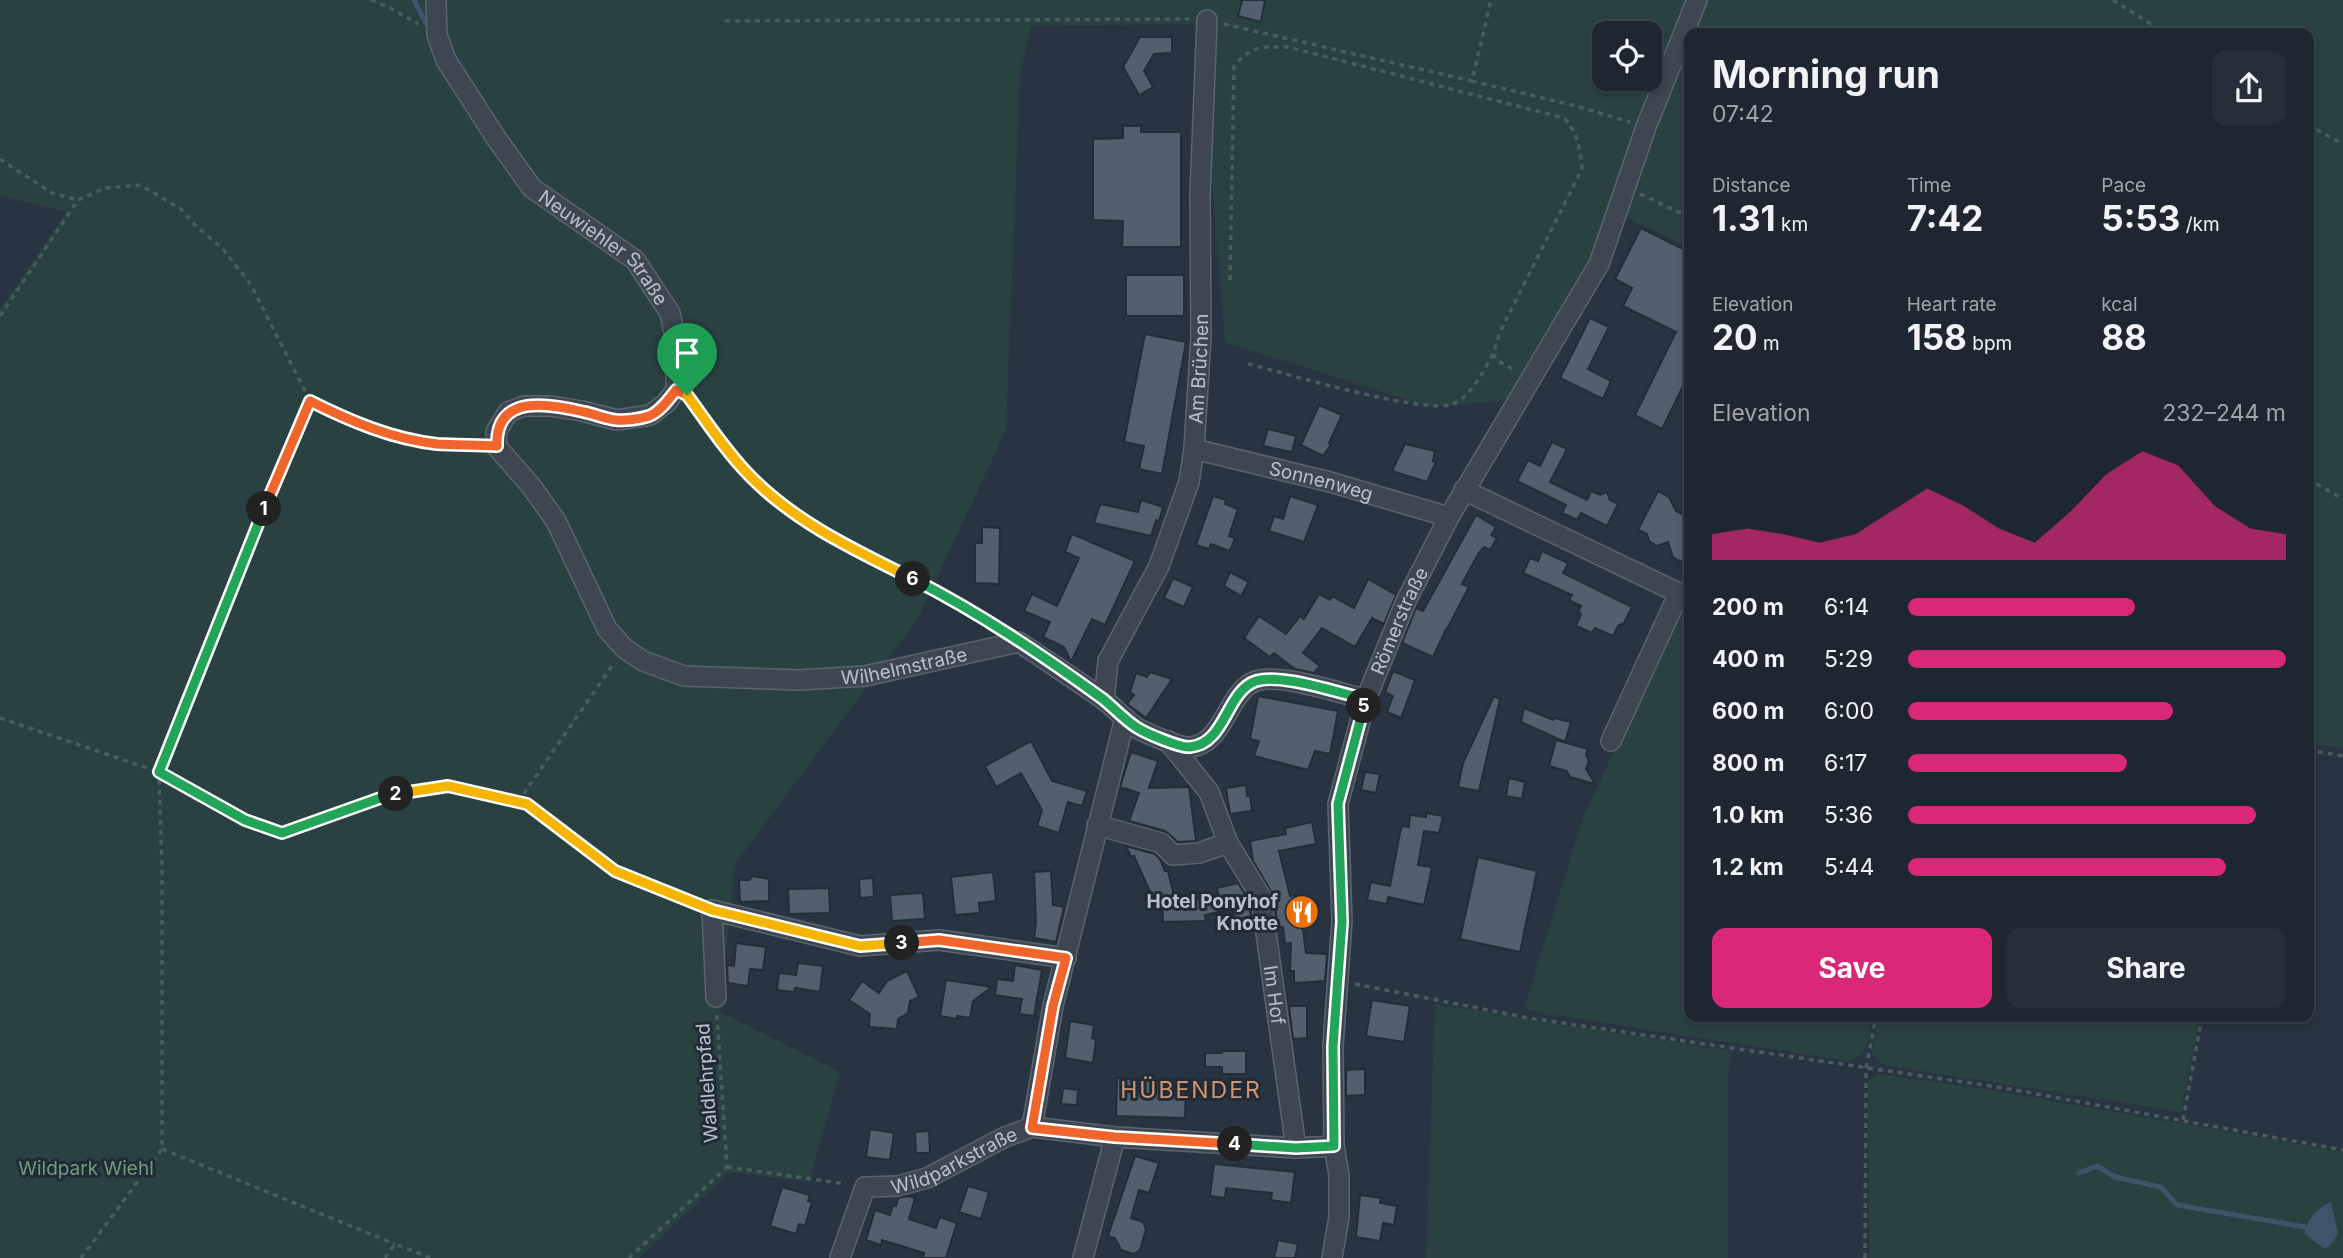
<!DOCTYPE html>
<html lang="en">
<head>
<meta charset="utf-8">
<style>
	body { margin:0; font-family:Inter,sans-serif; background:#262f39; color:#f1f3f6; height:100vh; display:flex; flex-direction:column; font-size:26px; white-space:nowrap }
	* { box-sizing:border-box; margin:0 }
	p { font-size:23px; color:#a1a5ab }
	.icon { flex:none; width:38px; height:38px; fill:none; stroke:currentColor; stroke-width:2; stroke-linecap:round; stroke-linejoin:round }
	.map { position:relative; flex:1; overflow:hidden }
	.sheet { position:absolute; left:1684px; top:28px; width:630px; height:994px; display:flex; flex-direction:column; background:#1e2731; border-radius:14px; box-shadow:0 4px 10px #0003,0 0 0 2px #3c444d }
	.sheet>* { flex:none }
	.fabs { position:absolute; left:1592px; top:21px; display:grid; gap:14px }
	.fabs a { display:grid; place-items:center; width:70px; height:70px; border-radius:14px; background:#1e2731; box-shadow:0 4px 10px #0003,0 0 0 2px #3c444d; font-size:35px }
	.pin { position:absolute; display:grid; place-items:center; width:60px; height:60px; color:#fff; margin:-72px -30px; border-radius:50% 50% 50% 0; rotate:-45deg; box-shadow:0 0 7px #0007 }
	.pin .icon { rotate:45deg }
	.km { position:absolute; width:35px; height:35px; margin:-18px; border-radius:50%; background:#222; color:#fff; font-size:19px; line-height:35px; text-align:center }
	.round { display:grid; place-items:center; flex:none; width:74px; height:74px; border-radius:14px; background:#262f39 }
	.head { display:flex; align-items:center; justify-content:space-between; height:119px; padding:0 28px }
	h1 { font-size:38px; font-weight:700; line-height:52px }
	.metrics { display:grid; grid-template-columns:repeat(3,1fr); gap:10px; height:119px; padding:7px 28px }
	.metrics div { display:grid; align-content:center }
	.metrics b { font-size:35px; font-weight:700 }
	.metrics small { font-size:19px; font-weight:400 }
	.metrics p { font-size:19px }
	.chart { height:196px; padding:14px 28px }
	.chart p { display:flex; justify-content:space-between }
	.chart svg { width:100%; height:126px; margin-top:7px; fill:#db2777; opacity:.7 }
	.button { display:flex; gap:14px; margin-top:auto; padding:14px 28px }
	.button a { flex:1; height:80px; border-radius:14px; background:#db2777; color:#fff; font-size:28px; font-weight:700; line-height:80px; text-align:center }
	.button a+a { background:#262f39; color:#f1f3f6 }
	ul { padding:0 28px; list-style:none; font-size:23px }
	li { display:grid; grid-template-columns:112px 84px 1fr; align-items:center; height:52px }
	li i { height:18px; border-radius:9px; background:#db2777 }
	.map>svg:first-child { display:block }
	.green { fill:#2a4142; fill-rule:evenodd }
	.water { fill:#3f5369 }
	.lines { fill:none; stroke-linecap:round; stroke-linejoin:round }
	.stream { stroke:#3f5369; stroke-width:5 }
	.building { fill:#545f6e; stroke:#232d39; stroke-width:2 }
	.minor-casing { stroke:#5b646f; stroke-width:22 }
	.path { stroke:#495d5f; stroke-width:3.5; stroke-dasharray:5 5; stroke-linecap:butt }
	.minor { stroke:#3d4651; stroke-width:19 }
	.split-1-casing { stroke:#fff; stroke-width:14 }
	.split-2-casing { stroke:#fff; stroke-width:14 }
	.split-3-casing { stroke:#fff; stroke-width:14 }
	.split-4-casing { stroke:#fff; stroke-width:14 }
	.split-5-casing { stroke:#fff; stroke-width:14 }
	.split-6-casing { stroke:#fff; stroke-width:14 }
	.split-7-casing { stroke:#fff; stroke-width:14 }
	.split-1 { stroke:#f0652b; stroke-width:9 }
	.split-2 { stroke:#22a559; stroke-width:9 }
	.split-3 { stroke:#f5b400; stroke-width:9 }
	.split-4 { stroke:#f0652b; stroke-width:9 }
	.split-5 { stroke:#22a559; stroke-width:9 }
	.split-6 { stroke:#22a559; stroke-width:9 }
	.split-7 { stroke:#f5b400; stroke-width:9 }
	.labels { text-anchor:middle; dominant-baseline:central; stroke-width:6; stroke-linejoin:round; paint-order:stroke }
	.street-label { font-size:19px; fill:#bac1cb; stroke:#212b37 }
	.poi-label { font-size:19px; font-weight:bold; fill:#bac1cb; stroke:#212b37; text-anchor:end }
	.park-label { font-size:19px; fill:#729b7a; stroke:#212b37 }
	.quarter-label { font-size:23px; letter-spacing:2px; fill:#d1956f; stroke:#212b37 }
</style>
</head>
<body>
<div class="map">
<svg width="2343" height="1258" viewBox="0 0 2343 1258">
	<rect width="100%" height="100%" fill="#283441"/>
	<g class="green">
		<path d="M0 0H2343V748L2308 743V33H1689V248L1622 215 1523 399 1430 407 1225 342 1199 24 1031 26 1020 76 1006 430 917 620 735 864 720 1012 840 1072 809 1182 730 1172 639 1258H0V309L66 212 0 196ZM1605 33H1650V79H1605Z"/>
		<path d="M1684 602 1689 604V1017H1873C1869 1035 1869 1056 1848 1061L1535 1012 1524 1008 1584 815Z"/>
		<path d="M1435 1004 1732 1051 1728 1076V1258H1426Z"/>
		<path d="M1879 1017H2200L2181 1112 1883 1065 1873 1056 1872 1050Z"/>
		<path d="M1879 1074 1984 1089 2343 1152V1258H1869L1868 1090 1869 1080Z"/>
	</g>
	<path class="water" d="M2331 1202 2338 1234 2329 1247 2323 1248 2305 1234C2305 1220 2319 1207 2331 1202Z"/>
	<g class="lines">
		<g class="stream">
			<path d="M414 0 427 25"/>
			<path d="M2079 1173 2097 1166 2115 1177 2161 1187 2177 1205 2305 1227"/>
		</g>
	</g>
	<g class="building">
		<path d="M1242 0H1265L1261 22 1238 16Z"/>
		<path d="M1140 37H1172V53L1154 54 1144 71 1153 87 1139 95 1123 67Z"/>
		<path d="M1123 126H1141V132H1181V247H1122L1123 221 1093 220V139L1123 138Z"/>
		<path d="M1641 228 1689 252V374L1662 429 1635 415 1676 332 1623 306 1632 288 1615 279Z"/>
		<rect x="1126" y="275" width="58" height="41"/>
		<path d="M1590 318 1609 327 1588 369 1611 381 1603 399 1560 378Z"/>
		<path d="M1145 334 1186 342 1162 474 1139 469 1144 446 1124 442Z"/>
		<path d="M1319 405 1342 415 1329 443 1331 444 1323 456 1301 445Z"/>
		<path d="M1268 429 1296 436 1292 452 1263 446Z"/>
		<path d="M1552 442 1567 449 1550 482 1587 500 1591 491 1600 495 1607 492 1610 500 1618 504 1607 526 1581 513 1577 520 1562 513 1566 505 1517 481 1528 460 1540 466Z"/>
		<path d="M1405 444 1435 451 1433 461 1436 462 1427 482 1392 471Z"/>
		<path d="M1658 491 1669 497 1676 511 1689 517V565L1673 558 1668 542 1657 546 1649 541 1647 534 1638 530Z"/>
		<path d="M1213 496 1226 500 1225 504 1238 509 1229 536 1235 538 1230 551 1211 544 1209 549 1196 545Z"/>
		<path d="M1290 496 1318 505 1304 542 1269 531 1274 516 1283 519Z"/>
		<path d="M1141 500 1163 507 1159 521 1156 520 1151 536 1094 523 1100 504 1138 512Z"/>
		<path d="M1476 515 1496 527 1491 535 1497 538 1490 550 1484 547 1478 554 1462 584 1469 587 1447 629H1446L1433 657 1402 643 1416 608 1423 611Z"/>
		<path d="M982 527 1000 528 999 584 975 583V543H982Z"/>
		<path d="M1072 534 1135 561 1105 625 1092 619 1071 662 1064 647 1043 637 1050 622 1024 611 1032 594 1057 606 1079 558 1065 552Z"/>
		<path d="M1542 551 1568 563 1563 573 1632 607 1624 623 1618 626 1613 636 1595 628 1592 633 1576 626 1581 614 1578 612 1581 606 1569 600 1572 595 1523 573 1530 558 1538 561Z"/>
		<path d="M1230 572 1249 582 1241 596 1224 586Z"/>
		<path d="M1173 578 1193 587 1184 607 1164 598Z"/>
		<path d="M1368 579 1396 595 1384 624 1372 618 1355 647 1322 628 1303 653 1320 666 1314 673 1295 669 1274 653 1270 657 1244 638 1259 616 1286 634 1300 616 1304 619 1319 594 1330 600 1332 596 1354 608Z"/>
		<path d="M1393 671 1415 680 1401 718 1387 712 1393 696 1385 692Z"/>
		<path d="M1150 672 1172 679 1146 718 1127 704 1134 695 1130 692 1136 673 1147 677Z"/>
		<path d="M1258 696 1338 711 1330 754 1315 751 1308 770 1254 756 1259 741 1250 739Z"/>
		<path d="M1494 696 1500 699 1479 791 1458 787 1463 763Z"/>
		<path d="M1524 708 1553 720 1554 718 1571 722 1565 742 1521 722Z"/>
		<path d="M1556 740 1588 749 1586 755 1589 761 1586 769 1595 784 1570 777 1567 771 1549 766Z"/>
		<path d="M1031 741 1052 781 1087 791 1082 806 1068 802 1059 833 1037 826 1042 810 1021 773 996 787 985 766Z"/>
		<path d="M1131 752 1158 761 1149 788 1189 787 1196 841 1178 842 1165 831 1129 821 1139 793 1120 787Z"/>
		<path d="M1365 772 1380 774 1376 793 1361 790Z"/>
		<path d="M1509 778 1525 782 1522 799 1506 796Z"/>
		<path d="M1246 785 1247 796 1250 795 1252 811 1230 814 1226 788Z"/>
		<path d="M1426 813 1443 816 1439 833 1424 831 1418 865 1432 867 1424 905 1388 897 1387 904 1367 900 1371 882 1390 886 1400 833 1402 826 1409 827 1410 815 1426 817Z"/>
		<path d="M1312 822 1316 844 1279 851 1290 896 1299 895 1300 903 1317 901 1320 918 1302 922 1306 953 1327 954 1325 981 1294 983V971H1290L1291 943 1285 944 1283 927H1278L1273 895 1253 861 1250 841 1286 834 1285 828Z"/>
		<path d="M1126 846 1155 854 1160 859 1165 871H1168L1175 900 1219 898 1217 888 1238 883 1249 901 1251 916 1235 920 1232 909 1205 915 1206 921 1163 922 1162 902 1155 903 1134 856 1131 857Z"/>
		<path d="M1478 857 1537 871 1520 952 1460 939Z"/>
		<path d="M1051 871 1053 905 1064 907 1056 942 1034 938 1036 922 1034 872Z"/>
		<path d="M993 872 996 901 979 903 980 913 955 915 951 877Z"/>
		<path d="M753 876 769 879V901L740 902 739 880H749Z"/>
		<path d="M873 878 874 897 860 898 859 879Z"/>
		<path d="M829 888 830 913 789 914 788 889Z"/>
		<path d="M923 893 925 919 892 921 890 895Z"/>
		<path d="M736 943 766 947 763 970 750 969 748 986 728 983 727 965 734 966Z"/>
		<path d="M798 963 823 966 820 992 795 988 794 992 777 990 779 973 796 975Z"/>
		<path d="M1015 965 1042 970 1034 1016 1019 1014 1022 999 995 995 997 979 1013 981Z"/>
		<path d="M907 971 919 997 910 1001 908 1013 898 1019 897 1029 869 1027 870 1014 849 1000 862 981 879 993 887 981Z"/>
		<path d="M946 980 992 987 973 1001 970 1018 957 1016V1019L940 1016Z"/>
		<path d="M1372 1000 1410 1006 1404 1042 1366 1036Z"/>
		<path d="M1289 1006H1307V1038L1293 1039Z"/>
		<path d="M1070 1021 1094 1025 1092 1038 1096 1039 1093 1063 1065 1058Z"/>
		<path d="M1222 1051H1246V1074H1222V1067H1205V1053H1222Z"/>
		<path d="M1365 1069V1095L1346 1096V1070Z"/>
		<path d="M1117 1078 1163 1081 1162 1089 1186 1090 1185 1118 1116 1116Z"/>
		<path d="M1063 1088 1078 1090 1077 1105 1061 1104Z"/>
		<path d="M870 1129 894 1133 890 1160 866 1157Z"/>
		<path d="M929 1131 930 1153H916L915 1132Z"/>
		<path d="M1135 1156 1159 1163 1149 1193 1139 1190 1131 1218 1143 1222 1146 1229 1140 1250 1133 1254 1121 1250 1115 1238 1108 1236Z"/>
		<path d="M1214 1164 1295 1172 1291 1203 1271 1200 1272 1193 1226 1188 1225 1198 1210 1196Z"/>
		<path d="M968 1186 989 1192 981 1219 959 1212Z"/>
		<path d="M782 1187 810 1195 808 1201 812 1202 805 1226 799 1224 796 1234 770 1226Z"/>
		<path d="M1360 1195 1381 1198 1380 1203 1397 1206 1394 1225 1383 1223 1380 1241 1356 1237Z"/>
		<path d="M908 1196 915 1198 909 1219 936 1228 940 1217 957 1223 946 1258H923L924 1253 882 1240 881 1245 866 1240 875 1210 890 1215 893 1205 896 1206 898 1198Z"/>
		<path d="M1278 1240 1298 1244 1295 1258H1274Z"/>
	</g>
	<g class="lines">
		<g class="minor-casing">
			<g id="minor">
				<path id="s1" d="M436 0 437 35 446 60 496 138 532 188 635 260 670 313 677 348 676 390 666 403 650 415 617 420 582 411 550 406H524L508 412 496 432 497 447 531 486 556 521 607 629 624 648 643 661 684 676 799 680 865 676 1019 642C1047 661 1075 679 1103 699 1114 707 1124 719 1135 727 1145 733 1180 748 1190 747 1224 745 1228 690 1256 681 1281 673 1338 693 1366 699"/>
				<path id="s2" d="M1194 449 1330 482 1449 517"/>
				<path d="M1464 490 1689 598"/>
				<path id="s3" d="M1104 700 1108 661 1159 566 1189 482 1194 449 1201 337 1200 194 1207 20"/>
				<path id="s4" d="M1168 741 1209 792 1228 843 1261 897 1296 1148"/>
				<path d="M1611 741 1679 593"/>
				<path d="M1097 825 1161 843 1173 855 1199 853 1228 843"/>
				<path d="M716 997 712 910 860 946 939 940 1066 958"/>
				<path d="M1032 1127 1115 1137"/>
				<path id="s5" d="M840 1258 865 1187 898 1186 927 1178 1005 1137 1032 1127 1053 1006 1125 718"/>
				<path d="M1083 1258 1115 1137 1296 1148 1334 1146"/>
				<path id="s6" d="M1332 1258 1339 1217V1175L1334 1146 1333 1046 1342 921 1338 804 1366 699 1406 601 1449 517 1599 264 1646 127 1697 0"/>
			</g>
		</g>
		<g class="path">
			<path d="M371 0 392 9 418 24"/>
			<path d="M2113 0 2165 33"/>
			<path d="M725 21 1189 19"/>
			<path d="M1224 24 1472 81 1491 0"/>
			<path d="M1472 81 1576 106 1630 122"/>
			<path d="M2308 125 2343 144"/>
			<path d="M0 159 52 193 78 200"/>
			<path d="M1640 194 1689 217"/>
			<path d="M1230 280 1234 66C1251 45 1262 47 1288 47L1564 118C1578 133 1580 149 1582 169L1501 330 1493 354 1497 360 1514 370"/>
			<path d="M0 316 78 200 105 188 140 185 181 209 196 226 223 249 251 285 310 401 351 422 383 433 435 443 481 446"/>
			<path d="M1248 364C1285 373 1424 415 1453 404 1472 396 1483 371 1493 354"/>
			<path d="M689 399C725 445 753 485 802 519 864 562 937 586 999 628"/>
			<path d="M2308 479 2343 499"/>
			<path d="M0 718 159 772 245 820 282 833 386 796 448 786 527 804 615 871 696 903"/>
			<path d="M2308 750 2343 756"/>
			<path d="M518 802 614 663"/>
			<path d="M1355 984 1529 1018 2004 1088 2343 1150"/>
			<path d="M717 1015 727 1167"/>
			<path d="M2183 1120 2202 1017"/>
			<path d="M162 1149 395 1244"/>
			<path d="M727 1167 846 1184"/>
			<path d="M81 1258 162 1149V869L159 772 297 426 310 401"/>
			<path d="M385 1258 395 1244 431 1258"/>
			<path d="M629 1258 727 1167"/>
			<path d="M1865 1258 1866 1068 1876 1017"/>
		</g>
		<use href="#minor" class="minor"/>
	</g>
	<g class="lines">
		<g class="split-1-casing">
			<path id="split-1" d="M264 509 310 401C350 421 392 439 437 444 457 445 477 445 497 446 495 394 548 403 584 412 595 414 605 419 616 420 625 421 640 419 649 416 660 412 669 399 676 390L687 395"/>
		</g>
		<g class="split-2-casing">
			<path id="split-2" d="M264 509 159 772 245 820 282 833 386 796 396 794"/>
		</g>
		<g class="split-3-casing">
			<path id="split-3" d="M396 794 448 786 527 804 615 871 712 910 860 946 902 943"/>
		</g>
		<g class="split-4-casing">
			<path id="split-4" d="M902 943 939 940 1066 958 1053 1006 1032 1128 1115 1137 1235 1144"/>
		</g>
		<g class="split-5-casing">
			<path id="split-5" d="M1235 1144 1296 1148 1334 1146 1333 1046 1342 922 1338 804 1364 706"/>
		</g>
		<g class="split-6-casing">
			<path id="split-6" d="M913 579C980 613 1042 655 1103 699 1114 708 1124 719 1136 727 1145 733 1180 748 1190 747 1226 744 1226 691 1256 681 1281 673 1338 693 1366 699L1364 706"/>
		</g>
		<g class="split-7-casing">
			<path id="split-7" d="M687 395C707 422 726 452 750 476 796 523 855 550 913 579"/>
		</g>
		<use href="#split-1" class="split-1"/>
		<use href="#split-2" class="split-2"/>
		<use href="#split-3" class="split-3"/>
		<use href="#split-4" class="split-4"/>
		<use href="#split-5" class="split-5"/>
		<use href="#split-6" class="split-6"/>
		<use href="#split-7" class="split-7"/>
	</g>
	<defs>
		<g id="restaurant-disc" transform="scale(1.75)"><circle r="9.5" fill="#e8710a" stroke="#212b37"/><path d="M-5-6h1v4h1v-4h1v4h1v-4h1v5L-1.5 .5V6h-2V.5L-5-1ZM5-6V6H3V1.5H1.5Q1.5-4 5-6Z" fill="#fff"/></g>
	</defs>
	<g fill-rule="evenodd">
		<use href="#restaurant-disc" x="1302" y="912"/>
	</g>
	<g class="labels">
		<g class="street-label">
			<text stroke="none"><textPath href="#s1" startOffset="310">Neuwiehler Straße</textPath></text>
			<text stroke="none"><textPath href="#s3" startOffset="350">Am Brüchen</textPath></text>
			<text stroke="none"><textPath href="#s2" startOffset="131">Sonnenweg</textPath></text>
			<text stroke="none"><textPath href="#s6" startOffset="649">Römerstraße</textPath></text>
			<text stroke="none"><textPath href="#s1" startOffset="1230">Wilhelmstraße</textPath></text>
			<text stroke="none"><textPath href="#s4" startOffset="282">Im Hof</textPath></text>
			<text transform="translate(707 1083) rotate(-94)">Waldlehrpfad</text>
			<text stroke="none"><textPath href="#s5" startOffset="170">Wildparkstraße</textPath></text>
		</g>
		<g class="poi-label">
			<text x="1278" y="901">Hotel Ponyhof<tspan x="1278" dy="22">Knotte</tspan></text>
		</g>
		<g class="park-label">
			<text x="86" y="1168">Wildpark Wiehl</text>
		</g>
		<g class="quarter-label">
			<text x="1191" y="1090">HÜBENDER</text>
		</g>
	</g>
</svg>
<div class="fabs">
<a><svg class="icon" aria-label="locate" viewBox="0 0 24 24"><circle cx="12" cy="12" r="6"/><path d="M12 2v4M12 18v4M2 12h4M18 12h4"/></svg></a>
</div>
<div class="pin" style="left:687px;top:395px;background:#1e9e55"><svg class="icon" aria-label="arrive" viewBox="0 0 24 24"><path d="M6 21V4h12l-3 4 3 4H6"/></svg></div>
<b class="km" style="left:264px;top:509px">1</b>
<b class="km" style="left:396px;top:794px">2</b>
<b class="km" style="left:902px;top:943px">3</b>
<b class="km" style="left:1235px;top:1144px">4</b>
<b class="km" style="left:1364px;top:706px">5</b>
<b class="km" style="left:913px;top:579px">6</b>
<section class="sheet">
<div class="head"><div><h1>Morning run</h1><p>07:42</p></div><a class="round"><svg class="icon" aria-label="share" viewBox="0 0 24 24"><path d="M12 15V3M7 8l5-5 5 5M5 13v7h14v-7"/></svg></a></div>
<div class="metrics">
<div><p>Distance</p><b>1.31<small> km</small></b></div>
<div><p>Time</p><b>7:42</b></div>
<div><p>Pace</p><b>5:53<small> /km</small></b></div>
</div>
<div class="metrics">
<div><p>Elevation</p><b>20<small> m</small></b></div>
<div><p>Heart rate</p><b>158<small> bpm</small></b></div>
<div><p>kcal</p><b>88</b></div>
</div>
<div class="chart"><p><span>Elevation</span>232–244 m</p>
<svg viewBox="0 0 160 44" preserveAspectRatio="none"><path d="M0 44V35L10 33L20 35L30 38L40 35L50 27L60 19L70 25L80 33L90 38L100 27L110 14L120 6L130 11L140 25L150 33L160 35V44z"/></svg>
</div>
<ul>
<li><b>200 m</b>6:14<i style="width:60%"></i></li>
<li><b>400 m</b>5:29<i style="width:100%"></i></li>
<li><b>600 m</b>6:00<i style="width:70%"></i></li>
<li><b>800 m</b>6:17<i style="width:58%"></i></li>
<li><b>1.0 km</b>5:36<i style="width:92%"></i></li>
<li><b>1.2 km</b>5:44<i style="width:84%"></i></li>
</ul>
<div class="button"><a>Save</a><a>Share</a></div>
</section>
</div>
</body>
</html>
